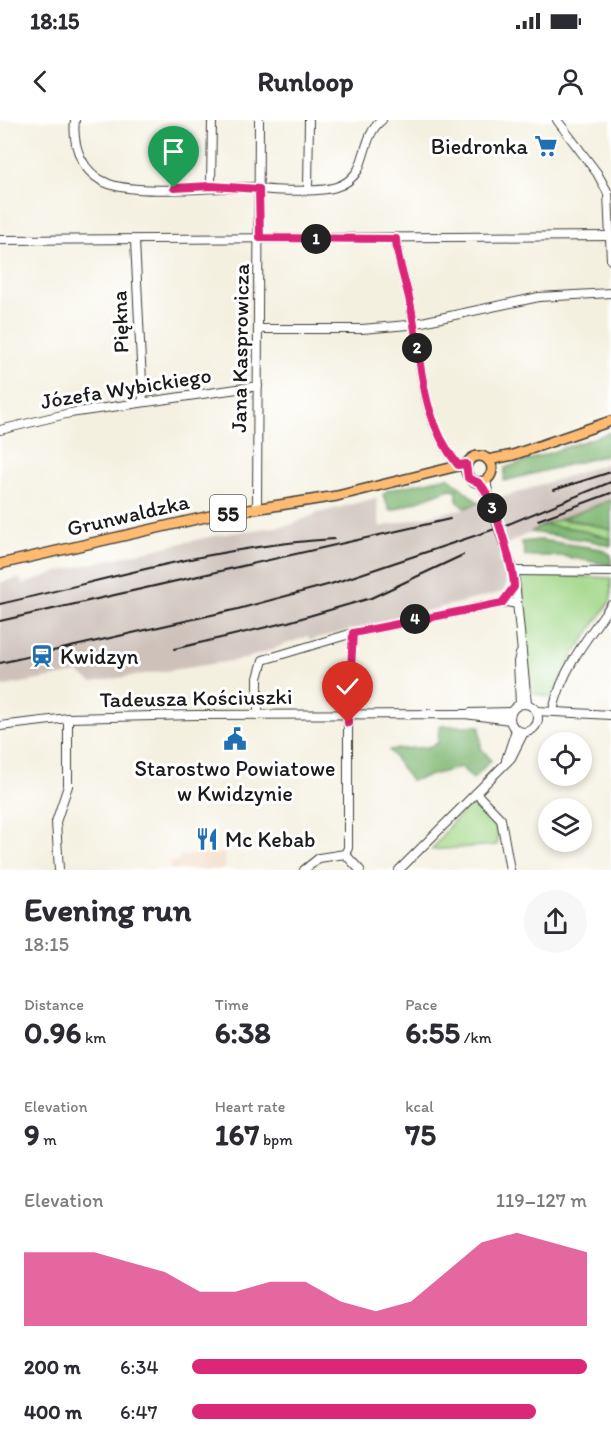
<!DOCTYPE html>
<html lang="en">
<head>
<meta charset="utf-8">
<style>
	body { margin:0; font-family:Itim,sans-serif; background:#f7f7f7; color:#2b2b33; height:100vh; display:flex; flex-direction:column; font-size:22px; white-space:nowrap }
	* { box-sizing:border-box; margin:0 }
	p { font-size:20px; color:#7c7c81 }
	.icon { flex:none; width:33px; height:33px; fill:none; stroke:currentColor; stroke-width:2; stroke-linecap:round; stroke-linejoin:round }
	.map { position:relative; height:750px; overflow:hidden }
	.side { display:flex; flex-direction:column; background:#fff; flex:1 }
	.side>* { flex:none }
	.fabs { position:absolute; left:538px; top:612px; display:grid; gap:12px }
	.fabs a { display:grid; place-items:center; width:54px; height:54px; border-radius:50%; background:#fff; box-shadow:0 3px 9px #0003; font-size:30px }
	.pin { position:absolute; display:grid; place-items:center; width:51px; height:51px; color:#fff; margin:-62px -26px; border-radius:50% 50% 50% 0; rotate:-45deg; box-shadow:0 0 6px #0007 }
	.pin .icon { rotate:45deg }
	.km { position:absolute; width:30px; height:30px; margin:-15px; border-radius:50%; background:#222; color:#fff; font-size:16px; line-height:30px; text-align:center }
	.round { display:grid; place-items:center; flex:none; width:63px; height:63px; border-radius:32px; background:#f7f7f7 }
	.headline { display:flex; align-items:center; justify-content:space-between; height:102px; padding:0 24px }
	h1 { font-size:33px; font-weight:800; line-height:45px }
	.metrics { display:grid; grid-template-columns:repeat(3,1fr); gap:9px; height:102px; padding:6px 24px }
	.metrics div { display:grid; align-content:center }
	.metrics b { font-size:30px; font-weight:800 }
	.metrics small { font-size:16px; font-weight:400 }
	.metrics p { font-size:16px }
	.chart { height:168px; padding:12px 24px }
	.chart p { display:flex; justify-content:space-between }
	.chart svg { width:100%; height:108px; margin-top:6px; fill:#db2777; opacity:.7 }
	ul { padding:0 24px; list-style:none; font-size:20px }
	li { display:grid; grid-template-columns:96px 72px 1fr; align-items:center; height:45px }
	li i { height:15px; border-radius:8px; background:#db2777 }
	.status { display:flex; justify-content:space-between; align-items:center; height:42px; padding:0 30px; background:#fff; direction:ltr }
	.status svg { height:16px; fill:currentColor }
	header { display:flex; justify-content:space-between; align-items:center; height:78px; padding:0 24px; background:#fff; font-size:27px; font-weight:800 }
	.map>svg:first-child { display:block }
	.built { fill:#f1d5bd }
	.industrial { fill:#cec1ba }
	.green { fill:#a2d787; stroke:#5f7a52; stroke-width:1.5 }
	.forest { fill:#81b874; stroke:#4e6a48; stroke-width:1.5 }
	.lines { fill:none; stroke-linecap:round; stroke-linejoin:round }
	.minor-casing { stroke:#3c3c39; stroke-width:10 }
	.major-casing { stroke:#3c3c39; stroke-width:12 }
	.minor { stroke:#fff; stroke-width:8 }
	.major { stroke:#ffbb71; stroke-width:9 }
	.rail { stroke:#1c1c1c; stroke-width:2 }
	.minor-bridge-casing { stroke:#3c3c39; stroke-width:10; stroke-linecap:butt }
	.minor-bridge { stroke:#fff; stroke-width:8 }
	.route-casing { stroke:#fff; stroke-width:12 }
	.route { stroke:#db2777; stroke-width:8 }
	.labels { text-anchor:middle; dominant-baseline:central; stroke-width:6; stroke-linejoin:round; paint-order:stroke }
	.shield { fill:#fff; stroke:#606060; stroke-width:1.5 }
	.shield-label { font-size:21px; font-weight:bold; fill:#1c1c1c }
	.poi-label { font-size:22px; fill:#1c1c1c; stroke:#fff; text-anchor:start }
	.street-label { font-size:22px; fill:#1c1c1c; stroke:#fff }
</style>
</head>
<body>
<div class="status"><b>18:15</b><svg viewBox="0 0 49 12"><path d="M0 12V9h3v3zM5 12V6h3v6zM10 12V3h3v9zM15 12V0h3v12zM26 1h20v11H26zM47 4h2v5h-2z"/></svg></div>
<header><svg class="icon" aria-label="back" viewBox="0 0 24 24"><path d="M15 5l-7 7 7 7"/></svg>Runloop<svg class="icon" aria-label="person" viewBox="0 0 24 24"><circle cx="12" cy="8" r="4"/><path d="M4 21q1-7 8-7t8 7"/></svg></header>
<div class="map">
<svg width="611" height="750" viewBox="0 0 611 750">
	<rect width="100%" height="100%" fill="#fff"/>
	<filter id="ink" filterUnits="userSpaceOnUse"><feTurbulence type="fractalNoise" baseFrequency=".0167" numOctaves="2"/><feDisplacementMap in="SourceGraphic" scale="12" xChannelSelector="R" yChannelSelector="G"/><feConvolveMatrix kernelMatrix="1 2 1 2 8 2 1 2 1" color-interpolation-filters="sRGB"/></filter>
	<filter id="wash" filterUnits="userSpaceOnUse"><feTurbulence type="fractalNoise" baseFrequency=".008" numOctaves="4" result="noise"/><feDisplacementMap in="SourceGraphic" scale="24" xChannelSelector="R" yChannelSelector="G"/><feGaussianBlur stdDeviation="1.35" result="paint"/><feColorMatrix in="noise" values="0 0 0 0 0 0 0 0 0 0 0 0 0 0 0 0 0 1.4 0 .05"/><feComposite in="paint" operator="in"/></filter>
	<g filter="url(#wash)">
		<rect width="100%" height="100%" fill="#f4f0e0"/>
		<path class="built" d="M224 733 225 750H171L170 742 179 741V736Z"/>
		<path class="industrial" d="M611 342V380L544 405 498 429 507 463 503 472 310 520 308 516 245 539 92 562 78 553 0 567V463L18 458 24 464 60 451 142 432 218 415 290 405 318 393 376 378 380 407 479 385Z"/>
		<g class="green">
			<path d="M560 399 607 408 611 410V419L577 409 544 405Z"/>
			<path d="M519 454 611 458V480L565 547 553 578 529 572 524 483Z"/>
			<path d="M470 685C487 693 501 705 497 725L432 730 450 705Z"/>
		</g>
		<g class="forest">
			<path d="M611 312V334L504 361 505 348Z"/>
			<path d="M448 357 479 383 465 388 457 381V370L450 369 390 391 383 375 388 370Z"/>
			<path d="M611 380V410L580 401 560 399Z"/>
			<path d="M544 405 577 409 611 419V426L592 421 531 412Z"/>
			<path d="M540 420 601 429 611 435V445L562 436H525L522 422Z"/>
			<path d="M439 606H480L481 628 491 640 473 659 461 647 411 661 389 630 428 627 438 623Z"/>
		</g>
	</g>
	<g filter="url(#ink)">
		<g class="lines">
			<g class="minor-casing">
				<g id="minor">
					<path d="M75 0C72 26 82 54 109 64 140 75 216 67 253 67 268 72 321 72 336 67 346 64 353 58 358 50 366 33 367 11 382 0"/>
					<path d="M557 0 597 53 608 73 611 140"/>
					<path d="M211 66 212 0"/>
					<path d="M308 69 309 0"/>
					<path d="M396 119C397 141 407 165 411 187 422 243 419 298 458 345"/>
					<path d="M0 120 611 116"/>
					<path d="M135 121 143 282"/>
					<path d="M258 209H362L408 205 539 177 611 173"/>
					<path d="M0 310 70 293 258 266"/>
					<path d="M486 360 490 383"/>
					<path d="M479 362 487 375"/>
					<path d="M257 388 259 0"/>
					<path d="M505 427 515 454"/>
					<path d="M514 451 527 583"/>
					<path d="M514 451 611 452"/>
					<circle cx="524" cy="598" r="14"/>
					<path d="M520 584 518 542 520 534"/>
					<path d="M537 591 611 595"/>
					<path d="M553 591C561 551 587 518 611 485"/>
					<path d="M470 593 511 592"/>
					<path d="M258 595V558L263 540 353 513 507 482 517 484"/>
					<path d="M0 606 68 598 196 595 465 594 510 600"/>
					<path d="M506 640 516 610"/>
					<path d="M476 673 501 699 510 750"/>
					<path d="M345 734 348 728V603L353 513"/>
					<path d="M345 734 360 750"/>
					<path d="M59 750 56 702 68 666V598"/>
					<path d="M304 750 319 738 345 734"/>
					<path d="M399 750 511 638 524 612"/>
				</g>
			</g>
			<g class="major-casing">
				<g id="major">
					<circle cx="479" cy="349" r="13"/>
					<path d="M488 340 513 335 611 301"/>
					<path d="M0 444 210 396 337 376 466 344"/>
				</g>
			</g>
			<use href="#minor" class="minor"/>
			<use href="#major" class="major"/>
			<g class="rail">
				<path d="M554 370 611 352"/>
				<path d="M538 400 611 373"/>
				<path d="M0 484C110 459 221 425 334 419"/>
				<path d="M0 501 450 399"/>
				<path d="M174 529 288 502 371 478 463 435"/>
				<path d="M0 543 238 489 331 464 501 407 611 362"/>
			</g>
			<g class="minor-bridge-casing">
				<path id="minor-bridge" d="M490 383 505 427"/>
			</g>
			<use href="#minor-bridge" class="minor-bridge"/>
		</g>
	</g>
	<g class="lines" filter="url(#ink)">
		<g class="route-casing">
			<path id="route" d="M174 68 211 66 259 69 260 118 396 119C397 141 407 165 411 187 422 243 420 298 458 345L466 344 468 358C472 361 478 361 480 364 493 376 514 449 514 467L502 483 353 513 348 603"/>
		</g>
		<use href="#route" class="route"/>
	</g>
	<defs>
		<g id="supermarket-bare" transform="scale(1.8)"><path d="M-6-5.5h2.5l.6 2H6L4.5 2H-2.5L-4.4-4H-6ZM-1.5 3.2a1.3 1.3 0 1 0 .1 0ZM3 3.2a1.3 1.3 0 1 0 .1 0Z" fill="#1f6fb2" stroke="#fff" stroke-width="2.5" paint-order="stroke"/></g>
		<g id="station-bare" transform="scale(1.8)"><path d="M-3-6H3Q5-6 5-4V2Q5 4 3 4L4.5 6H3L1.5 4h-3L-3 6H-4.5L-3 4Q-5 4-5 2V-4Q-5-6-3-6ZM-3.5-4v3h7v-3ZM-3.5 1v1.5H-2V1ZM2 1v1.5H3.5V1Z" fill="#1f6fb2" stroke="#fff" stroke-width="2.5" paint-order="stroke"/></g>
		<g id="civic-bare" transform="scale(1.8)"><path d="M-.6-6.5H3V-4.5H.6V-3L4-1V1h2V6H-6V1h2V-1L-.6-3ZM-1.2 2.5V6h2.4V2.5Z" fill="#1f6fb2" stroke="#fff" stroke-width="2.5" paint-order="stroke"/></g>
		<g id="restaurant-bare" transform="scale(1.8)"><path d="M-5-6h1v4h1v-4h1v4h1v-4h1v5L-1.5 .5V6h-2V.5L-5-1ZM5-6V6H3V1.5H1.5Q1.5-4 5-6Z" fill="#1f6fb2" stroke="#fff" stroke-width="2.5" paint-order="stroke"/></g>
	</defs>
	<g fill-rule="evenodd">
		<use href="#supermarket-bare" x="546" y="26"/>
		<use href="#station-bare" x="42" y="536"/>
		<use href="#civic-bare" x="235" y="619"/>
		<use href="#restaurant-bare" x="207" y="719"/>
	</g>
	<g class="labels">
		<rect class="shield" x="210" y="375" width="36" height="36" rx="4.5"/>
		<g class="shield-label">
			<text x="228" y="393">55</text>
		</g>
		<g class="poi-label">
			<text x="528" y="26" text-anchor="end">Biedronka</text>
			<text x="60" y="536">Kwidzyn</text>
			<text x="235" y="648" text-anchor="middle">Starostwo Powiatowe<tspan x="235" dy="25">w Kwidzynie</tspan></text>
			<text x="225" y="719">Mc Kebab</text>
		</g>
		<g class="street-label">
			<text transform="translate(120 202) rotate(-92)">Piękna</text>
			<text transform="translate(240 228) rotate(-89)">Jana Kasprowicza</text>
			<text transform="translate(126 268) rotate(-9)">Józefa Wybickiego</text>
			<text transform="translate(128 395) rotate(-13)">Grunwaldzka</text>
			<text transform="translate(196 578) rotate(-1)">Tadeusza Kościuszki</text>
		</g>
	</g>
</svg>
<div class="fabs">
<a><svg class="icon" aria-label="locate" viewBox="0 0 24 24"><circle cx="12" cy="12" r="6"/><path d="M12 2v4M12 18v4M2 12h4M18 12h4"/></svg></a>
<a><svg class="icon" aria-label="layers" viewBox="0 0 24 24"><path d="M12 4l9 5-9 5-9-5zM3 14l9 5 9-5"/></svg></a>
</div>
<div class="pin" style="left:174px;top:68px;background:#1e9e55"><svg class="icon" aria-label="arrive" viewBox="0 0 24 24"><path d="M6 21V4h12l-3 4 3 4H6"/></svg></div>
<div class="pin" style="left:348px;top:603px;background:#d93025"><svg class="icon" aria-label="check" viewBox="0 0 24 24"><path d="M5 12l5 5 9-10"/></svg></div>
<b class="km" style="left:316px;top:119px">1</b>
<b class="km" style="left:417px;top:228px">2</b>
<b class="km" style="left:492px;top:388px">3</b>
<b class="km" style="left:415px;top:499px">4</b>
</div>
<section class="side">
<div class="headline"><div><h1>Evening run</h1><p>18:15</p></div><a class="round"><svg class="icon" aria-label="share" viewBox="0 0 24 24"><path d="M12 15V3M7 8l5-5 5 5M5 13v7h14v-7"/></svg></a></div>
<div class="metrics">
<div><p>Distance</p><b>0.96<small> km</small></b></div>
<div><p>Time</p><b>6:38</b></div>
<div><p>Pace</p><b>6:55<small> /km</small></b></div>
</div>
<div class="metrics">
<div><p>Elevation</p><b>9<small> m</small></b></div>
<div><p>Heart rate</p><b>167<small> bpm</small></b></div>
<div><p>kcal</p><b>75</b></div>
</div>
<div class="chart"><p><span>Elevation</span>119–127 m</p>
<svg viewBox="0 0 160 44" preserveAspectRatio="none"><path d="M0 44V14L10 14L20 14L30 18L40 22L50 30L60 30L70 26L80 26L90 34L100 38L110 34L120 22L130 10L140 6L150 10L160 14V44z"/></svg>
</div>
<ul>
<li><b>200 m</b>6:34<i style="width:100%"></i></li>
<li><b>400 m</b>6:47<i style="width:87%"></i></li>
</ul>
</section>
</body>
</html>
